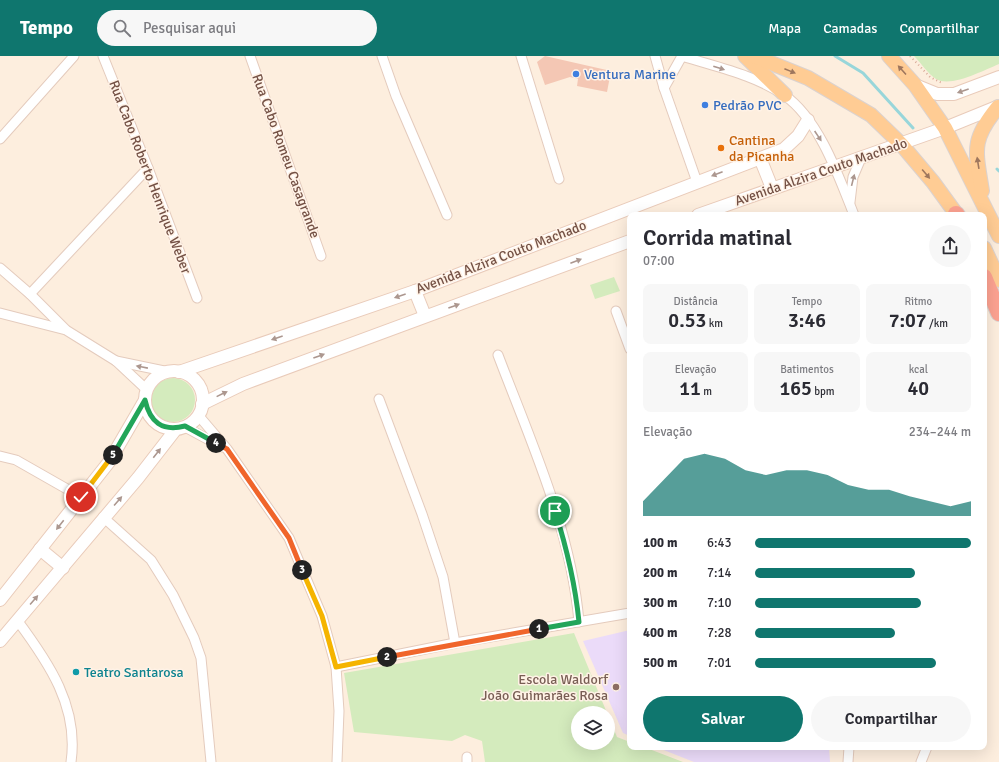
<!DOCTYPE html>
<html lang="pt">
<head>
<meta charset="utf-8">
<style>
	body { margin:0; font-family:Signika,sans-serif; background:#f7f7f7; color:#2b2b33; height:100vh; display:flex; flex-direction:column; font-size:15px; white-space:nowrap }
	* { box-sizing:border-box; margin:0 }
	p { font-size:13px; color:#7c7c81 }
	.icon { flex:none; width:22px; height:22px; fill:none; stroke:currentColor; stroke-width:2; stroke-linecap:round; stroke-linejoin:round }
	.map { position:relative; flex:1; overflow:hidden }
	.details { position:absolute; left:627px; top:156px; width:360px; height:538px; display:flex; flex-direction:column; background:#fff; border-radius:8px; box-shadow:0 4px 16px #0002 }
	.details>* { flex:none }
	.tools { position:absolute; left:571px; top:650px; display:grid; gap:8px }
	.tools a { display:grid; place-items:center; width:44px; height:44px; border-radius:50%; background:#fff; box-shadow:0 4px 16px #0002; font-size:20px }
	.pin { position:absolute; display:grid; place-items:center; width:34px; height:34px; color:#fff; margin:-17px; border:2px solid #fff; border-radius:50%; box-shadow:0 1px 4px #0007 }
	.km { position:absolute; width:20px; height:20px; margin:-10px; border-radius:50%; background:#222; color:#fff; font-size:11px; line-height:20px; text-align:center }
	.round { display:grid; place-items:center; flex:none; width:42px; height:42px; border-radius:21px; background:#f7f7f7 }
	.overview { display:flex; align-items:center; justify-content:space-between; height:68px; padding:0 16px }
	h1 { font-size:22px; font-weight:600; line-height:30px }
	.figures { display:grid; grid-template-columns:repeat(3,1fr); gap:6px; height:68px; padding:4px 16px }
	.figures div { display:grid; align-content:center; border-radius:8px; background:#f7f7f7; text-align:center }
	.figures b { font-size:20px; font-weight:600 }
	.figures small { font-size:11px; font-weight:400 }
	.figures p { font-size:11px }
	.chart { height:112px; padding:8px 16px }
	.chart p { display:flex; justify-content:space-between }
	.chart svg { width:100%; height:72px; margin-top:4px; fill:#0f766e; opacity:.7 }
	.primary-button { display:flex; gap:8px; margin-top:auto; padding:8px 16px }
	.primary-button a { flex:1; height:46px; border-radius:24px; background:#0f766e; color:#fff; font-size:16px; font-weight:600; line-height:46px; text-align:center }
	.primary-button a+a { background:#f7f7f7; color:#2b2b33 }
	ul { padding:0 16px; list-style:none; font-size:13px }
	li { display:grid; grid-template-columns:64px 48px 1fr; align-items:center; height:30px }
	li i { height:10px; border-radius:5px; background:#0f766e }
	header { display:flex; align-items:center; gap:24px; box-sizing:border-box; height:56px; padding:0 20px; background:#0f766e; color:#fff }
	header strong { font-size:19px }
	nav { display:flex; gap:22px; margin-inline-start:auto; font-size:14px }
	.search { width:280px; height:36px; background:#f7f7f7; display:flex; align-items:center; gap:10px; box-sizing:border-box; padding:0 14px; border-radius:22px; color:#7c7c81; font-size:15px }
	.map>svg:first-child { display:block }
	.education { fill:#ebdbf9 }
	.green { fill:#d4ebbd }
	.lines { fill:none; stroke-linecap:round; stroke-linejoin:round }
	.stream { stroke:#98d6da; stroke-width:3 }
	.building { fill:#f4c7b4 }
	.street-casing { stroke:#e4cbbd; stroke-width:11 }
	.secondary-casing { stroke:#e9cbba; stroke-width:14 }
	.primary-casing { stroke:#dbd2cf; stroke-width:16 }
	.highway-casing { stroke:#dbd2cf; stroke-width:18 }
	.path { stroke:#d9aa98; stroke-width:2; stroke-dasharray:1 3; stroke-linecap:butt }
	.street { stroke:#fff; stroke-width:9 }
	.secondary { stroke:#fff; stroke-width:12 }
	.primary { stroke:#ffcc94; stroke-width:14 }
	.highway { stroke:#fca291; stroke-width:16 }
	.oneway { fill:#ac978f }
	.oneway2 { fill:#9e765d }
	.split-1-casing { stroke:#fff; stroke-width:8 }
	.split-2-casing { stroke:#fff; stroke-width:8 }
	.split-3-casing { stroke:#fff; stroke-width:8 }
	.split-4-casing { stroke:#fff; stroke-width:8 }
	.split-5-casing { stroke:#fff; stroke-width:8 }
	.split-6-casing { stroke:#fff; stroke-width:8 }
	.split-1 { stroke:#22a559; stroke-width:5 }
	.split-2 { stroke:#f0652b; stroke-width:5 }
	.split-3 { stroke:#f5b400; stroke-width:5 }
	.split-4 { stroke:#f0652b; stroke-width:5 }
	.split-5 { stroke:#22a559; stroke-width:5 }
	.split-6 { stroke:#f5b400; stroke-width:5 }
	.shop-dot { fill:#3f7fe0; stroke:#fff2e6; stroke-width:1.5 }
	.food-dot { fill:#e8710a; stroke:#fff2e6; stroke-width:1.5 }
	.culture-dot { fill:#0f9aa8; stroke:#fff2e6; stroke-width:1.5 }
	.education-dot { fill:#8d6e63; stroke:#fff2e6; stroke-width:1.5 }
	.labels { text-anchor:middle; dominant-baseline:central; stroke-width:3; stroke-linejoin:round; paint-order:stroke }
	.shop-label { font-size:14px; fill:#366cbe; stroke:#fff2e6; text-anchor:start }
	.food-label { font-size:14px; fill:#c56008; stroke:#fff2e6; text-anchor:start }
	.street-label { font-size:14px; fill:#745145; stroke:#fff2e6 }
	.culture-label { font-size:14px; fill:#0d838f; stroke:#fff2e6; text-anchor:start }
	.education-label { font-size:14px; fill:#785e54; stroke:#fff2e6; text-anchor:end }
</style>
</head>
<body>
<header>
<strong>Tempo</strong>
<div class="search"><svg class="icon" aria-label="search" viewBox="0 0 24 24"><circle cx="10" cy="10" r="6"/><path d="M15 15l6 6"/></svg>Pesquisar aqui</div>
<nav><a>Mapa</a><a>Camadas</a><a>Compartilhar</a></nav>
</header>
<div class="map">
<svg width="999" height="706" viewBox="0 0 999 706">
	<rect width="100%" height="100%" fill="#fdeede"/>
	<g class="education">
		<path d="M630 574V680L623 677 583 585Z"/>
		<path d="M656 691H829L830 706H694Z"/>
	</g>
	<g class="green">
		<path d="M914 0H999V8C984 14 951 32 936 23 928 18 921 7 914 0Z"/>
		<path d="M614 221 620 235 595 243 590 229Z"/>
		<circle cx="173" cy="344" r="22"/>
		<path d="M574 577 607 657H578V687H608V659L617 681 630 686V691H644L683 706H485L482 685 465 679 452 685 354 676 344 617Z"/>
	</g>
	<g class="lines">
		<g class="stream">
			<path d="M835 0 863 17 913 72"/>
			<path d="M997 113 999 115"/>
		</g>
	</g>
	<path class="building" d="M545 0 611 15 607 36 577 30 578 23 570 21 545 29 537 6Z"/>
	<g class="lines">
		<g class="street-casing">
			<g id="street">
				<path d="M103 0 148 112 197 242"/>
				<path d="M250 0 321 200"/>
				<path d="M382 0 396 40 447 159"/>
				<path d="M521 0 559 123"/>
				<path d="M655 0 664 32 697 126"/>
				<path d="M682 0C716 11 755 19 784 39 819 63 839 121 854 159"/>
				<path d="M664 32 682 0"/>
				<path d="M0 83 74 0"/>
				<path d="M850 146 853 121 861 102"/>
				<path d="M0 212 30 238 65 273"/>
				<path d="M30 238 148 112"/>
				<path d="M616 255 630 293"/>
				<path d="M0 257 66 274 116 305 147 334"/>
				<path d="M498 299C531 386 571 473 579 566"/>
				<path d="M116 305 169 316"/>
				<path d="M379 343 422 458 443 521 455 587"/>
				<path d="M198 359 227 393 289 482 322 560 336 611 339 655 337 706"/>
				<path d="M185 371 222 391"/>
				<path d="M0 400 16 404 81 441"/>
				<path d="M103 461 151 504 173 539 194 582 201 602 211 706"/>
				<path d="M17 564C49 607 79 651 71 706"/>
				<path d="M336 611 455 587 630 557"/>
				<path d="M467 706V701"/>
				<path d="M848 706 849 691"/>
				<path d="M921 706 927 691"/>
			</g>
		</g>
		<g class="secondary-casing">
			<g id="secondary">
				<path d="M915 29 937 38H954L999 21"/>
				<path d="M760 102 772 132"/>
				<path d="M698 159 945 72 999 50"/>
				<path d="M415 235 425 260"/>
				<circle cx="174" cy="344" r="29"/>
				<path d="M179 316 415 235 784 93 798 80 808 64"/>
				<path d="M202 348 243 328 630 185"/>
				<path d="M40 493 63 512"/>
				<path d="M0 544 109 406 145 344"/>
				<path d="M0 585 138 422 176 373"/>
			</g>
		</g>
		<g class="primary-casing">
			<g id="primary">
				<path d="M745 0 785 39"/>
				<path d="M754 0 808 22 871 59 901 88 933 126 957 159"/>
				<path d="M889 0 915 29 945 72 999 180"/>
				<path d="M982 135C976 95 970 85 998 51"/>
				<path d="M984 192 999 224"/>
			</g>
		</g>
		<g class="highway-casing">
			<g id="highway">
				<path d="M956 158 957 159"/>
				<path d="M984 221 999 257"/>
			</g>
		</g>
		<path class="path" d="M910 0 930 21 942 27"/>
		<use href="#street" class="street"/>
		<use href="#secondary" class="secondary"/>
		<use href="#primary" class="primary"/>
		<use href="#highway" class="highway"/>
	</g>
	<defs><path id="oneway-solid" d="M-6-.8H1V-3.2L6.5 0L1 3.2V.8H-6Z"/></defs>
	<g class="oneway">
		<use href="#oneway-solid" transform="translate(719 12) rotate(18)"/>
		<use href="#oneway-solid" transform="translate(963 35) rotate(161)"/>
		<use href="#oneway-solid" transform="translate(818 80) rotate(56)"/>
		<use href="#oneway-solid" transform="translate(717 118) rotate(159)"/>
		<use href="#oneway-solid" transform="translate(853 124) rotate(-76)"/>
		<use href="#oneway-solid" transform="translate(576 205) rotate(-21)"/>
		<use href="#oneway-solid" transform="translate(400 240) rotate(161)"/>
		<use href="#oneway-solid" transform="translate(454 250) rotate(-20)"/>
		<use href="#oneway-solid" transform="translate(277 282) rotate(161)"/>
		<use href="#oneway-solid" transform="translate(319 300) rotate(-20)"/>
		<use href="#oneway-solid" transform="translate(142 311) rotate(-169)"/>
		<use href="#oneway-solid" transform="translate(222 338) rotate(-26)"/>
		<use href="#oneway-solid" transform="translate(157 397) rotate(-52)"/>
		<use href="#oneway-solid" transform="translate(118 445) rotate(-49)"/>
		<use href="#oneway-solid" transform="translate(60 469) rotate(128)"/>
		<use href="#oneway-solid" transform="translate(34 544) rotate(-49)"/>
	</g>
	<g class="oneway2">
		<use href="#oneway-solid" transform="translate(902 14) rotate(-132)"/>
		<use href="#oneway-solid" transform="translate(790 15) rotate(22)"/>
		<use href="#oneway-solid" transform="translate(978 107) rotate(-99)"/>
		<use href="#oneway-solid" transform="translate(926 118) rotate(50)"/>
	</g>
	<g class="lines">
		<g class="split-1-casing">
			<path id="split-1" d="M539 573 579 566C575 526 567 493 555 455"/>
		</g>
		<g class="split-2-casing">
			<path id="split-2" d="M387 601 539 573"/>
		</g>
		<g class="split-3-casing">
			<path id="split-3" d="M302 514 322 560 336 611 387 601"/>
		</g>
		<g class="split-4-casing">
			<path id="split-4" d="M216 387 227 393 289 482 302 514"/>
		</g>
		<g class="split-5-casing">
			<path id="split-5" d="M113 399 145 344C150 366 162 376 185 370L216 387"/>
		</g>
		<g class="split-6-casing">
			<path id="split-6" d="M81 441 113 399"/>
		</g>
		<use href="#split-1" class="split-1"/>
		<use href="#split-2" class="split-2"/>
		<use href="#split-3" class="split-3"/>
		<use href="#split-4" class="split-4"/>
		<use href="#split-5" class="split-5"/>
		<use href="#split-6" class="split-6"/>
	</g>
	<g class="shop-dot">
		<circle cx="576" cy="18" r="4"/>
		<circle cx="705" cy="49" r="4"/>
	</g>
	<circle class="food-dot" cx="721" cy="92" r="4"/>
	<circle class="culture-dot" cx="76" cy="616" r="4"/>
	<circle class="education-dot" cx="616" cy="631" r="4"/>
	<g class="labels">
		<g class="shop-label">
			<text x="584" y="18">Ventura Marine</text>
			<text x="713" y="49">Pedrão PVC</text>
		</g>
		<g class="food-label">
			<text x="729" y="84">Cantina<tspan x="729" dy="16">da Picanha</tspan></text>
		</g>
		<g class="street-label">
			<text transform="translate(286 100) rotate(70)">Rua Cabo Romeu Casagrande</text>
			<text transform="translate(821 116) rotate(-19)">Avenida Alzira Couto Machado</text>
			<text transform="translate(150 121) rotate(69)">Rua Cabo Roberto Henrique Weber</text>
			<text transform="translate(501 201) rotate(-21)">Avenida Alzira Couto Machado</text>
		</g>
		<g class="culture-label">
			<text x="84" y="616">Teatro Santarosa</text>
		</g>
		<g class="education-label">
			<text x="608" y="623">Escola Waldorf<tspan x="608" dy="16">João Guimarães Rosa</tspan></text>
		</g>
	</g>
</svg>
<div class="tools">
<a><svg class="icon" aria-label="layers" viewBox="0 0 24 24"><path d="M12 4l9 5-9 5-9-5zM3 14l9 5 9-5"/></svg></a>
</div>
<div class="pin" style="left:555px;top:455px;background:#1e9e55"><svg class="icon" aria-label="arrive" viewBox="0 0 24 24"><path d="M6 21V4h12l-3 4 3 4H6"/></svg></div>
<div class="pin" style="left:81px;top:441px;background:#d93025"><svg class="icon" aria-label="check" viewBox="0 0 24 24"><path d="M5 12l5 5 9-10"/></svg></div>
<b class="km" style="left:539px;top:573px">1</b>
<b class="km" style="left:387px;top:601px">2</b>
<b class="km" style="left:302px;top:514px">3</b>
<b class="km" style="left:216px;top:387px">4</b>
<b class="km" style="left:113px;top:399px">5</b>
<section class="details">
<div class="overview"><div><h1>Corrida matinal</h1><p>07:00</p></div><a class="round"><svg class="icon" aria-label="share" viewBox="0 0 24 24"><path d="M12 15V3M7 8l5-5 5 5M5 13v7h14v-7"/></svg></a></div>
<div class="figures">
<div><p>Distância</p><b>0.53<small> km</small></b></div>
<div><p>Tempo</p><b>3:46</b></div>
<div><p>Ritmo</p><b>7:07<small> /km</small></b></div>
</div>
<div class="figures">
<div><p>Elevação</p><b>11<small> m</small></b></div>
<div><p>Batimentos</p><b>165<small> bpm</small></b></div>
<div><p>kcal</p><b>40</b></div>
</div>
<div class="chart"><p><span>Elevação</span>234–244 m</p>
<svg viewBox="0 0 160 44" preserveAspectRatio="none"><path d="M0 44V35L10 22L20 9L30 6L40 9L50 16L60 19L70 16L80 16L90 19L100 25L110 28L120 28L130 32L140 35L150 38L160 35V44z"/></svg>
</div>
<ul>
<li><b>100 m</b>6:43<i style="width:100%"></i></li>
<li><b>200 m</b>7:14<i style="width:74%"></i></li>
<li><b>300 m</b>7:10<i style="width:77%"></i></li>
<li><b>400 m</b>7:28<i style="width:65%"></i></li>
<li><b>500 m</b>7:01<i style="width:84%"></i></li>
</ul>
<div class="primary-button"><a>Salvar</a><a>Compartilhar</a></div>
</section>
</div>
</body>
</html>
